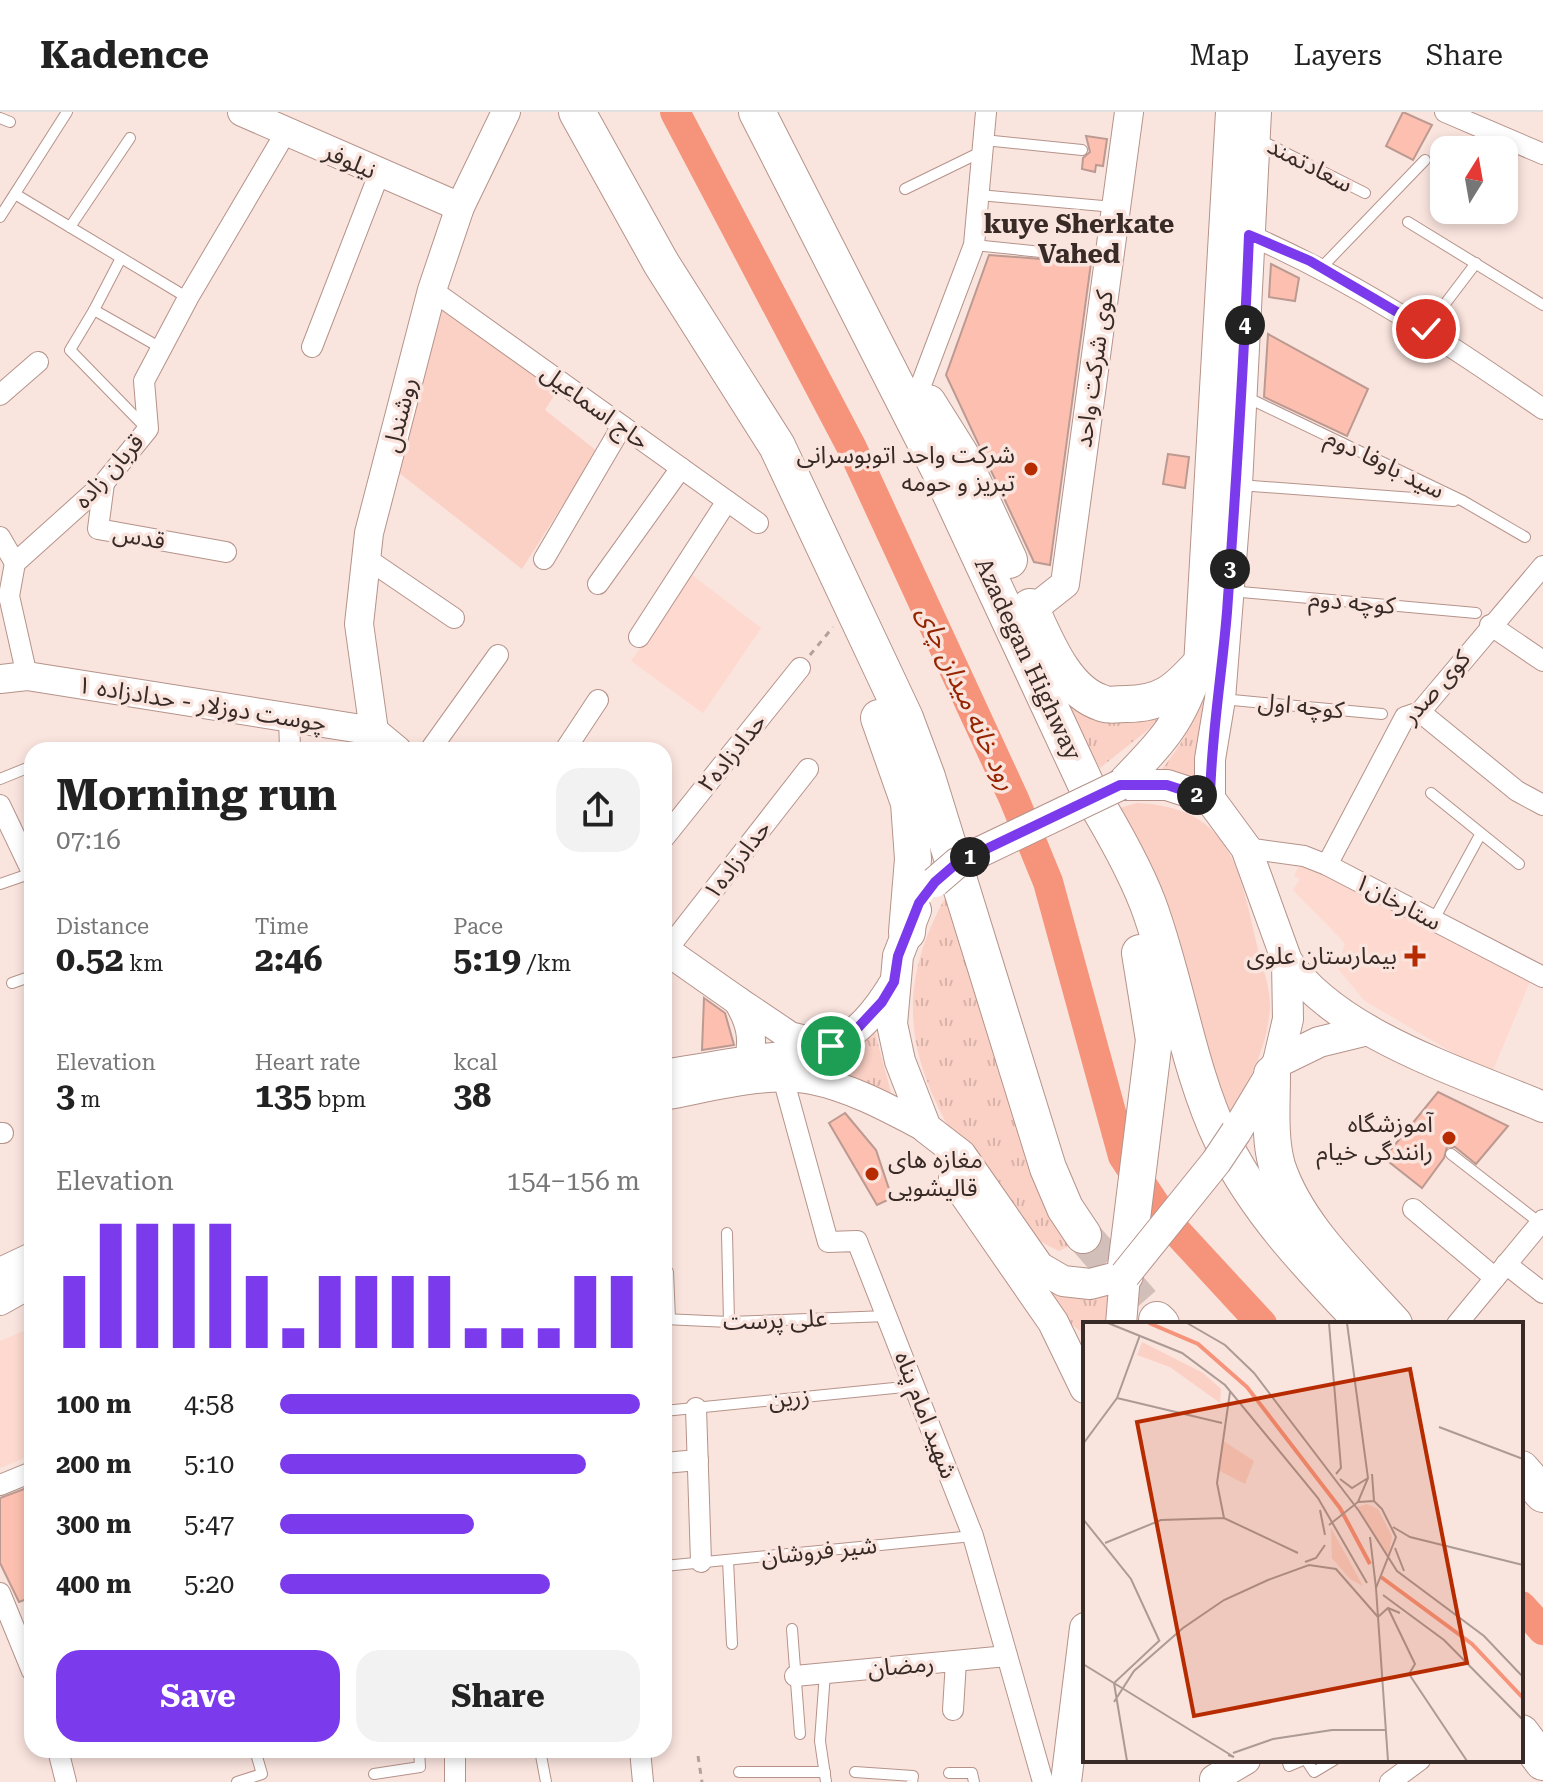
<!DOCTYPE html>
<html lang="en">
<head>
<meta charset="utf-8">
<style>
	body { margin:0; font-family:"Roboto Serif","Noto Sans Arabic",serif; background:#f2f2f2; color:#222; height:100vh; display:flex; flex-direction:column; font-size:30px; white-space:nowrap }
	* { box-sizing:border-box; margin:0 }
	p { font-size:26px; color:#767676 }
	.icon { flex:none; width:44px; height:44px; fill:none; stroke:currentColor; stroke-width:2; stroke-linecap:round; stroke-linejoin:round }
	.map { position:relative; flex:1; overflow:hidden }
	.details { position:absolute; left:24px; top:630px; width:648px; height:1016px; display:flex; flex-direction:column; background:#fff; border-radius:24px; box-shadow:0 4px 12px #0003 }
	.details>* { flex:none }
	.needle { width:52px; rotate:11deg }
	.controls { position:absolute; left:1430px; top:24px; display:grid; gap:16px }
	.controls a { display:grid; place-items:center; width:88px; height:88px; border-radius:16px; background:#fff; box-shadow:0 4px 12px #0003; font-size:40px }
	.pin { position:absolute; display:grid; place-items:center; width:68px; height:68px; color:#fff; margin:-34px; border:4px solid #fff; border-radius:50%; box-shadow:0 2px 8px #0007 }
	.km { position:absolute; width:40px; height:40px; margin:-20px; border-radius:50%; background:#222; color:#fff; font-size:22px; line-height:40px; text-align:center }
	.round { display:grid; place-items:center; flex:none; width:84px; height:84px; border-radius:24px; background:#f2f2f2 }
	.overview { display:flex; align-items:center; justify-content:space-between; height:136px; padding:0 32px }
	h1 { font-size:44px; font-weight:700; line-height:60px }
	.figures { display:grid; grid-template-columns:repeat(3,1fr); gap:12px; height:136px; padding:8px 32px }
	.figures div { display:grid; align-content:center }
	.figures b { font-size:34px; font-weight:700 }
	.figures small { font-size:22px; font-weight:400 }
	.figures p { font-size:22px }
	.chart { height:224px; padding:16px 32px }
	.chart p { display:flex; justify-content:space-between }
	.chart svg { width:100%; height:144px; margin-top:8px; stroke:#7c3aed; stroke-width:6 }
	.cta { display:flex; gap:16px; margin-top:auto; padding:16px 32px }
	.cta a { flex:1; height:92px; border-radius:24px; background:#7c3aed; color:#fff; font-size:32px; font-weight:700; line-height:92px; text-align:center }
	.cta a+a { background:#f2f2f2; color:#222 }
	ul { padding:0 32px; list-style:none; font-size:26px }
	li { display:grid; grid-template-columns:128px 96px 1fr; align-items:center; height:60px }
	li i { height:20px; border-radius:10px; background:#7c3aed }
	header { display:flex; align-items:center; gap:48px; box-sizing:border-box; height:112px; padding:0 40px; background:#fff; border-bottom:2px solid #e0e0e0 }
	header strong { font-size:38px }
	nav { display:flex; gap:44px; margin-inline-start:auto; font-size:28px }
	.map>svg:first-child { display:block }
	.built { fill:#fdd9cf }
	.grass { fill:url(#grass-tufts) }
	.park { fill:#fbd0c5 }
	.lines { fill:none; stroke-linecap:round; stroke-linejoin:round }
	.river { stroke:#f6947b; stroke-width:30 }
	.building { fill:#fdc0b0; stroke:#bc9a91; stroke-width:2 }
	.highway-tunnel { stroke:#d3bfb9; stroke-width:36; stroke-dasharray:36 18; stroke-linecap:butt }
	.lane-casing { stroke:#b5938a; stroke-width:12 }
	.street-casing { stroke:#b5938a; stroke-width:22 }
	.secondary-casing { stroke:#b5938a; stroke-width:30 }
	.primary-casing { stroke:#b5938a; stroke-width:32 }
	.highway-casing { stroke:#b5938a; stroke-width:38 }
	.path { stroke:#b3a09b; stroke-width:3; stroke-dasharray:6 6; stroke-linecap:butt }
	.lane { stroke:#fff; stroke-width:10 }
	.street { stroke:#fff; stroke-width:20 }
	.secondary { stroke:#fff; stroke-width:28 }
	.primary { stroke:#fff; stroke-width:30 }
	.highway { stroke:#fff; stroke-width:36 }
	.primary-bridge-casing { stroke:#b5938a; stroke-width:32; stroke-linecap:butt }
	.primary-bridge { stroke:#fff; stroke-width:30 }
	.route-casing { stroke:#fff; stroke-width:16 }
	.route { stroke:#7c3aed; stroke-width:10 }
	.poi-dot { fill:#b62c00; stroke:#fae4de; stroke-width:3 }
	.labels { text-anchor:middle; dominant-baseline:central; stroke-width:7; stroke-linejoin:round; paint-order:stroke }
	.street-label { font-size:24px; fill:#382b27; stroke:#fae4de }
	.poi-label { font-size:24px; fill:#382b27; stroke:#fae4de; text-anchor:end }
	.neighbourhood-label { font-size:26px; font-weight:bold; fill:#382b27; stroke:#fae4de }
	.water-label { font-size:26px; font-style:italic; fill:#952401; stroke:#fae4de }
	.inset-river { fill:none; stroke:#f6947b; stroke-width:4 }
	.inset-road { fill:none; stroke:#ac9a95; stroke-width:2 }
	.view { fill:#b62c00; fill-opacity:0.15; stroke:#b62c00; stroke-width:4 }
	.inset-edge { fill:none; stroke:#382b27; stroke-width:4 }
</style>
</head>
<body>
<header>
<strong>Kadence</strong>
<nav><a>Map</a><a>Layers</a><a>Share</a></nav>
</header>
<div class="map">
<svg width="1543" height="1670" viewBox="0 0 1543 1670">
	<defs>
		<pattern id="grass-tufts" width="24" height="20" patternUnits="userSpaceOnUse" patternTransform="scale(2)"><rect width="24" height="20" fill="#fbd0c5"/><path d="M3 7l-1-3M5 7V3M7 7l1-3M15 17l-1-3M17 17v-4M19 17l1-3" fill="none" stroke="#d8b3a9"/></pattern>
	</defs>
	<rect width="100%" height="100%" fill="#fae4de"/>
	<g class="built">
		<path d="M692 463 761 516 703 601 631 549Z"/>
		<path d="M1304 744 1531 867 1491 963 1365 889 1338 857 1345 831 1293 778 1300 767 1294 764Z"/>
		<path d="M31 1216 32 1343 0 1356V1229Z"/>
	</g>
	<g class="grass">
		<path d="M1209 539H1215L1196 668 1157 663C1197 616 1197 598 1209 539Z"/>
		<path d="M1053 572 1169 601 1100 656Z"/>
		<path d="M945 786 1071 1133 1059 1139C1016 1120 990 1085 966 1045 910 954 891 885 945 786Z"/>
		<path d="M873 913 891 981 822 952Z"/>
		<path d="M1032 1160 1111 1179 1108 1212H1085V1223L1064 1206Z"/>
	</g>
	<g class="park">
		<path d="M444 192 558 277 545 298 597 339 522 457 398 360Z"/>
		<path d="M1137 691C1228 695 1239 753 1256 829 1260 849 1271 875 1270 896 1266 943 1246 974 1224 1015L1112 698Z"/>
	</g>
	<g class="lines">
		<g class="river">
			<path d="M675 0 852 336 1014 687 1048 770 1123 1044 1164 1106 1262 1212"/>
			<path d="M1521 1494 1543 1518"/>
		</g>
	</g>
	<g class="building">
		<path d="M1403 0 1432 13 1413 48 1386 34Z"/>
		<path d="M1086 24 1107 27 1103 54 1096 53 1095 60 1082 57 1083 46 1090 40Z"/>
		<path d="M989 143 1091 151 1050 453 1034 450 946 263Z"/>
		<path d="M1271 152 1299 166 1295 189 1269 185Z"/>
		<path d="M1268 222 1368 277 1347 324 1264 285Z"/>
		<path d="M1168 342 1189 345 1185 376 1163 372Z"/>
		<path d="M704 886 725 901 734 933 702 938Z"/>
		<path d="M1438 980 1508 1014 1476 1052 1455 1035H1447L1444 1046 1422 1076 1384 1046Z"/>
		<path d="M845 1001 876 1038 892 1086 877 1093 829 1011Z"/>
		<path d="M32 1374V1485L19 1490 0 1451V1386Z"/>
	</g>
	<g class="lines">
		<path class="highway-tunnel" d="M1083 1123 1157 1208"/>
		<g class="lane-casing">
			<g id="lane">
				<path d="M0 6 10 10"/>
				<path d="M984 28 1082 38"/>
				<path d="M1260 28 1365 81"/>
				<path d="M905 77 983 39"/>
				<path d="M15 82 188 186"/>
				<path d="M979 83 1114 95"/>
				<path d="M0 105 67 0"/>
				<path d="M1408 110 1543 193"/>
				<path d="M70 115 130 26"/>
				<path d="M974 133 1070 143"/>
				<path d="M121 146 94 198 161 236"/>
				<path d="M1321 156 1425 48"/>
				<path d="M94 198 70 238 146 316"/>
				<path d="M1426 217 1476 151"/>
				<path d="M1244 284 1463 389 1525 425"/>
				<path d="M1239 373 1454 389"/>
				<path d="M1230 479 1476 501"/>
				<path d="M1222 587 1382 602"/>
				<path d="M0 667 32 654"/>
				<path d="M1431 681 1519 752"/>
				<path d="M0 772 32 761"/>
				<path d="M1433 809 1480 723"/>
				<path d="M12 871 32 864"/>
				<path d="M1451 1042 1540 1111"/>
				<path d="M727 1121 729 1210"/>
				<path d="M668 1160 670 1207"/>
				<path d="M664 1207 729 1210 887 1204"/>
				<path d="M664 1299 914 1274"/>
				<path d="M728 1448 732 1532"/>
				<path d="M664 1454 973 1424"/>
				<path d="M792 1517 800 1622"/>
				<path d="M825 1561 820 1629 826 1670"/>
				<path d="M540 1638 546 1670"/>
				<path d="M1287 1648 1289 1654 1303 1648"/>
				<path d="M1306 1648 1314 1660 1334 1648"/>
				<path d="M739 1660H825"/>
				<path d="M855 1660 913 1664 912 1670"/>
				<path d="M949 1661H972L974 1670"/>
				<path d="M374 1662 420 1655 419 1638"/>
				<path d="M237 1670 262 1662 255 1638"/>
			</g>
		</g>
		<g class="street-casing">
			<g id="street">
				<path d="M1445 0 1543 42"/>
				<path d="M1249 123C1355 169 1449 232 1543 297"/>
				<path d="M432 178 758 411"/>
				<path d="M312 235 379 62"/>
				<path d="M919 278 974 133 986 0"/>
				<path d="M0 283 38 250"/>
				<path d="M104 371 98 417 226 440"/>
				<path d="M0 425 15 451"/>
				<path d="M366 446 454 506"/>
				<path d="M544 447 622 314"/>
				<path d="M598 472 681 356"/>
				<path d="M1490 513 1543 549"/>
				<path d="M639 525 727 389"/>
				<path d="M27 564 9 484 15 451 104 371 148 317 144 269 188 186 286 20"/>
				<path d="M1420 600 1517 679 1543 693"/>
				<path d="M289 605 290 638"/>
				<path d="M430 638 498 543"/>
				<path d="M565 638 598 588"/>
				<path d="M0 693 32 760"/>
				<path d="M664 726 800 556"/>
				<path d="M1246 736 1304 744 1327 753 1543 865"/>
				<path d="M1327 753 1405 605 1420 600 1543 454"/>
				<path d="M666 839 808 657"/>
				<path d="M783 966 828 1130 857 1129 973 1424 1043 1670"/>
				<path d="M0 1021H3"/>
				<path d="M1413 1097 1495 1166"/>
				<path d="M1506 1152 1543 1181"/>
				<path d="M1457 1212 1543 1108"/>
				<path d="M696 1296 701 1450"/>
				<path d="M664 1351 698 1348"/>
				<path d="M0 1373 32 1360"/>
				<path d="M0 1481 32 1559"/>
				<path d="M795 1564 1007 1544"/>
				<path d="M953 1598 956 1549"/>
				<path d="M58 1638 66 1670"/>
				<path d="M455 1638V1670"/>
				<path d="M640 1638 643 1670"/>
				<path d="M1390 1670 1420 1648"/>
			</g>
		</g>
		<g class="secondary-casing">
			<g id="secondary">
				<path d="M242 0 460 95"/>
				<path d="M1032 498 1065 472 1129 0"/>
				<path d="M0 567 27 564 374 619 397 638"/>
				<path d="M374 619 359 512 369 421 432 178 460 95 506 0"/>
				<path d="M664 837 738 889"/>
				<path d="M749 948C754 924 750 910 738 889L790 924 831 934"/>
				<path d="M664 962C693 957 721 952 750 948 823 938 852 940 894 870"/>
				<path d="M664 984C710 976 766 959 812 968 852 976 890 997 926 1016"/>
				<path d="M0 1160 32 1145"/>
				<path d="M0 1189 32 1171"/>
				<path d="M1215 1670 1214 1667 1246 1648"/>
			</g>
		</g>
		<g class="primary-casing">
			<g id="primary">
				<path d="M1120 673C1161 631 1181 612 1199 554L1231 0"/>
				<path d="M1120 673H1167L1210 687 1246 736 1287 849 1288 907 1278 950 1236 1020"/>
				<path d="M1210 687V647L1220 587 1237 373 1256 0"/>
				<path d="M916 798 898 844 892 912 900 949 926 1016 961 1043 1039 1155 1063 1169 1090 1172 1125 1163 1121 1212"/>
				<path d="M1287 849C1338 923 1462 960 1543 995"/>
				<path d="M1278 950 1319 930 1368 918"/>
				<path d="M954 1067 1053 1210 1085 1276"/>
				<path d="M1066 1670 1085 1516"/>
			</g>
		</g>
		<g class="highway-casing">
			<g id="highway">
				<path d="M577 0 661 151 777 334 905 606 927 665 1048 1056 1065 1096 1083 1123"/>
				<path d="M757 0 941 361 1089 679C1111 715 1133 753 1148 792 1177 870 1187 955 1223 1030 1258 1101 1312 1156 1365 1212"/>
				<path d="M928 291 960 342 1009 448"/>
				<path d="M1030 495C1045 527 1064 579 1102 591 1108 594 1119 592 1126 592 1162 592 1176 579 1199 554"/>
				<path d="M879 606 909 691 913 747 907 820"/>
				<path d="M1272 962C1272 992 1269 1026 1277 1054 1297 1115 1352 1165 1394 1212"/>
				<path d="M1125 1163 1154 928 1140 841"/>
				<path d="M1157 1208 1161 1212"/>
				<path d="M1521 1357 1543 1382"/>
				<path d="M1521 1621 1543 1650"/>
			</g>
		</g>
		<g class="path">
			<path d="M810 543 833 515"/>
			<path d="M698 1644 702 1670"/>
		</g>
		<use href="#lane" class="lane"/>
		<use href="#street" class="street"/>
		<use href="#secondary" class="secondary"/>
		<use href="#primary" class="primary"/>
		<use href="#highway" class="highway"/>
		<g class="primary-bridge-casing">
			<g id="primary-bridge">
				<path d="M935 770 957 751 1120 673"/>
				<path d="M1125 1163 1216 1050 1236 1020"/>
			</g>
		</g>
		<use href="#primary-bridge" class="primary-bridge"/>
	</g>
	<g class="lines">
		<g class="route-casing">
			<path id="route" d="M831 934 853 921 882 890 894 870 898 844 919 791 935 770 957 751 1120 673H1167L1210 687C1211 625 1222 562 1227 500 1236 374 1244 249 1249 123L1310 149 1426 217"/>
		</g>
		<use href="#route" class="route"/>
	</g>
	<g class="poi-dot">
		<circle cx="1031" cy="357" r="8"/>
		<path d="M1411 832h8v8h8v8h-8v8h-8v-8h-8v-8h8z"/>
		<circle cx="1449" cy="1026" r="8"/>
		<circle cx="872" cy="1062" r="8"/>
	</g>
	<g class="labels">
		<g class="street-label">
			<text transform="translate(350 49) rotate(24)">نیلوفر</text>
			<text transform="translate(1310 53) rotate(27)">سعادتمند</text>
			<text transform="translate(1094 257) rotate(-82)">کوی شرکت واحد</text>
			<text transform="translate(595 295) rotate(36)">حاج اسماعیل</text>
			<text transform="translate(400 303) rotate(-76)">روشندل</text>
			<text transform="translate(1385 352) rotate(26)">سید باوفا دوم</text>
			<text transform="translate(109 359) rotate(-48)">قربان زاده</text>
			<text transform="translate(139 425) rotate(10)">قدس</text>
			<text transform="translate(1352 490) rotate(5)">کوچه دوم</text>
			<text transform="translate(1028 547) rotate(65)">Azadegan Highway</text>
			<text transform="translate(1436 575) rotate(-48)">کوی صدر</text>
			<text transform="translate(202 592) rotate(9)">چوست دوزلار - حدادزاده ۱</text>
			<text transform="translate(1301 594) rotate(6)">کوچه اول</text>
			<text transform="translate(732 641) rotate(-51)">حدادزاده۲</text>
			<text transform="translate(737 748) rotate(-52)">حدادزاده۱</text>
			<text transform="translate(1398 790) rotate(28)">ستارخان۱</text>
			<text transform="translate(775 1208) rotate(-2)">علی پرست</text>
			<text transform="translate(789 1286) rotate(-6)">زرین</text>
			<text transform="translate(926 1303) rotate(69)">شهید امام پناه</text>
			<text transform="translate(819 1439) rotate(-6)">شیر فروشان</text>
			<text transform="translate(901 1554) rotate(-5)">رمضان</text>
		</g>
		<g class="poi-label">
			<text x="1015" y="343">شرکت واحد اتوبوسرانی<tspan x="1015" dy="28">تبریز و حومه</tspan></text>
			<text x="1397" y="844">بیمارستان علوی</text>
			<text x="1433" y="1012">آموزشگاه<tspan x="1433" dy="28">رانندگی خیام</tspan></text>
			<text x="888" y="1048" text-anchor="start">مغازه های<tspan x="888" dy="28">قالیشویی</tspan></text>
		</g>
		<g class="neighbourhood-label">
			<text x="1079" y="112">kuye Sherkate<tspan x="1079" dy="30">Vahed</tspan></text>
		</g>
		<g class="water-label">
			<text transform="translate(967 586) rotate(65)">رود خانه میدان چای</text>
		</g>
	</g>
	<g transform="translate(1083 1210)">
		<rect width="440" height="440" fill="#fae4de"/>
		<path d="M248 206 280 264 267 257 249 236Z" fill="#fbd0c5"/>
		<path d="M59 20 120 51 138 67 137 81 87 45 54 33ZM139 118 171 139 162 162 137 149ZM284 182 295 187 309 214 305 237 274 185Z" fill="#fbd0c5"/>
		<path class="inset-river" d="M66 1 115 22 164 65 257 186 287 242M298 255 389 322 440 376"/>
		<path class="inset-road" d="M25 1 99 31 142 63 235 176 284 261M104 1 142 23 171 51 276 189 314 249 401 314 440 355M246 1 258 146 253 152M34 76 139 101M356 105 440 137M0 122 34 76 57 13M289 152 291 179M257 157 269 166 285 156M275 180 291 179 299 187 313 215 293 266M237 188 242 213M141 196 134 161 147 70M0 197 48 257 76 318M246 203 275 180 285 156 264 1M310 205 327 215 440 243M287 215 293 266M22 221 78 198 141 196 215 231M312 226 321 249M222 240 233 236 242 223M300 273 361 318 440 398M305 286 332 342 326 352 384 439M295 295 305 439M295 295 305 286 317 291M0 342 151 435 145 433M31 380 51 349 100 306 141 278 185 258 226 243 253 247 295 295 293 266M150 431 190 417 249 408H303M44 439 31 361 77 318"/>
		<path class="view" d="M327 47 384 341 111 394 54 100Z"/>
		<rect width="440" height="440" class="inset-edge"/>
	</g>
</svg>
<div class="controls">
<a><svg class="needle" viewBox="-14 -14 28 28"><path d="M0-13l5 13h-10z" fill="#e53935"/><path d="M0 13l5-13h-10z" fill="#767676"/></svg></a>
</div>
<div class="pin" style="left:831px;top:934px;background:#1e9e55"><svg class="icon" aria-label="arrive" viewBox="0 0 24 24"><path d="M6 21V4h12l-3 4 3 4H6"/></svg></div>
<div class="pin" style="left:1426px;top:217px;background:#d93025"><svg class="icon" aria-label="check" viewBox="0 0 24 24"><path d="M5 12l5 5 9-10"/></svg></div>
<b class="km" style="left:970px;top:745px">1</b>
<b class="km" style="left:1197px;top:683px">2</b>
<b class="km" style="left:1230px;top:457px">3</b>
<b class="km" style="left:1245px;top:213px">4</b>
<section class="details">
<div class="overview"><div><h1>Morning run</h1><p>07:16</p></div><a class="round"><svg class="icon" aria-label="share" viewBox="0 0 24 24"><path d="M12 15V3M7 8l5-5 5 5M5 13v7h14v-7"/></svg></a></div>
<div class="figures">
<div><p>Distance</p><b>0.52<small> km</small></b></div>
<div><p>Time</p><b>2:46</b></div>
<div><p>Pace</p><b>5:19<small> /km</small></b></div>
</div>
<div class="figures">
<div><p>Elevation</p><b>3<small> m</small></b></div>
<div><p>Heart rate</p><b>135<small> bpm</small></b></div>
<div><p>kcal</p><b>38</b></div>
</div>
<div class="chart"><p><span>Elevation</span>154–156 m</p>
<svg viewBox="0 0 160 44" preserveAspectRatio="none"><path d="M5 44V22M15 44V6M25 44V6M35 44V6M45 44V6M55 44V22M65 44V38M75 44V22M85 44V22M95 44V22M105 44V22M115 44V38M125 44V38M135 44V38M145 44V22M155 44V22"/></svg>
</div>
<ul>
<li><b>100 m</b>4:58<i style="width:100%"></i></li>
<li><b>200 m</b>5:10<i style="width:85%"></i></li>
<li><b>300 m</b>5:47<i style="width:54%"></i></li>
<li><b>400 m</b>5:20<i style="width:75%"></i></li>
</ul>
<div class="cta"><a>Save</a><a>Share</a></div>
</section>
</div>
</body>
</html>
